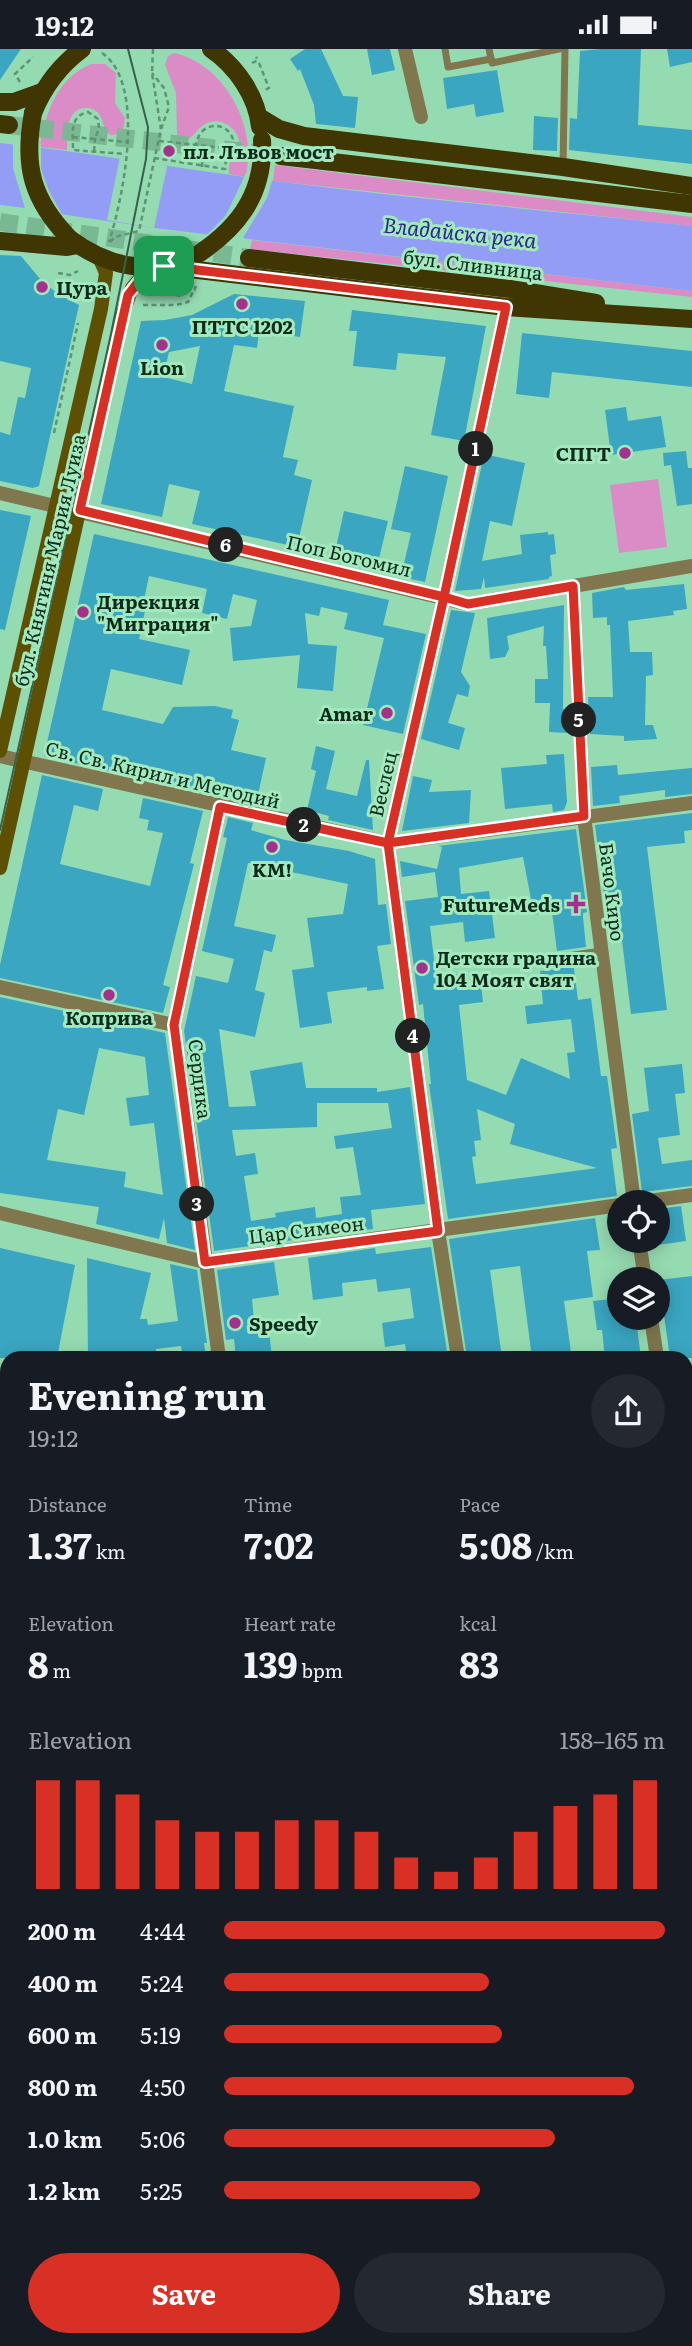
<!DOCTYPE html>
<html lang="en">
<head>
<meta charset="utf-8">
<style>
	body { margin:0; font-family:Literata,serif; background:#242831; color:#f1f3f6; height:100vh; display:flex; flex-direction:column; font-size:26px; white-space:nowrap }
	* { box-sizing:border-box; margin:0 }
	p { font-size:23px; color:#9ea1a6 }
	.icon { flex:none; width:38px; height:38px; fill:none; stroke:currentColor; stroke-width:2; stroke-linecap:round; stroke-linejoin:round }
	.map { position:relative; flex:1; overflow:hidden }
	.details { position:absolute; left:0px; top:1302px; width:693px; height:996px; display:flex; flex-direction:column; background:#171b24; border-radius:21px 21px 0 0; box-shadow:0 4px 18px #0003 }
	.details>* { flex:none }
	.buttons { position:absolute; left:607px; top:1141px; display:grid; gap:14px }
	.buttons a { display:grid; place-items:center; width:63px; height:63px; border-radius:50%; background:#171b24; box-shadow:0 4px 18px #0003; font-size:35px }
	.pin { position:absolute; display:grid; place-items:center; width:60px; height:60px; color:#fff; margin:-30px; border-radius:14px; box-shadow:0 4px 10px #0006 }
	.km { position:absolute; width:35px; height:35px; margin:-18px; border-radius:50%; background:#222; color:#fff; font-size:19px; line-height:35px; text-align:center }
	.round { display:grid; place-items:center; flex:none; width:74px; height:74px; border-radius:37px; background:#242831 }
	.summary { display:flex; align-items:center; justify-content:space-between; height:119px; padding:0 28px }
	h1 { font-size:38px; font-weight:700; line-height:52px }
	.stats { display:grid; grid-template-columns:repeat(3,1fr); gap:10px; height:119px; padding:7px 28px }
	.stats div { display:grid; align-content:center }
	.stats b { font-size:35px; font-weight:700 }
	.stats small { font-size:19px; font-weight:400 }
	.stats p { font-size:19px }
	.chart { height:196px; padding:14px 28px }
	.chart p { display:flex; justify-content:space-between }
	.chart svg { width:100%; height:126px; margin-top:7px; stroke:#d93025; stroke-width:6 }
	.action { display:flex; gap:14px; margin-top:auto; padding:14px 28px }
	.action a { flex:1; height:80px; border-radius:42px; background:#d93025; color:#fff; font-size:28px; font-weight:700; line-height:80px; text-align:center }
	.action a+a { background:#242831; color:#f1f3f6 }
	ul { padding:0 28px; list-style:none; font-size:23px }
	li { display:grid; grid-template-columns:112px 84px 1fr; align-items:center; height:52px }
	li i { height:18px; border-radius:9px; background:#d93025 }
	.status { display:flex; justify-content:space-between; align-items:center; height:49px; padding:0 35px; background:#171b24; direction:ltr }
	.status svg { height:19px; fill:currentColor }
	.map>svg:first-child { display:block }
	.green { fill:#db8bc5 }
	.water { fill:#939df5 }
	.pier { fill:#95dbb2 }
	.building { fill:#3aa6c1; fill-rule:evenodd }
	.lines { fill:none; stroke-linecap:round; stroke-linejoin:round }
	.primary-tunnel { stroke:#7ab894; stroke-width:18; stroke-dasharray:18 9; stroke-linecap:butt }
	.path { stroke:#5e9475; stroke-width:2.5; stroke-dasharray:5 3.5; stroke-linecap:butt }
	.service { stroke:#80774f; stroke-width:7 }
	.minor { stroke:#80774f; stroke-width:14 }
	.secondary { stroke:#5e5003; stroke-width:14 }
	.primary { stroke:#3f3603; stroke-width:18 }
	.tram { stroke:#37614a; stroke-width:2 }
	.primary-bridge { stroke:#3f3603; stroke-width:18 }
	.route-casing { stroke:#fff; stroke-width:14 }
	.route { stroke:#d93025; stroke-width:9 }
	.poi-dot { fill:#a5318c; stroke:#a2e9be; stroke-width:2.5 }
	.labels { text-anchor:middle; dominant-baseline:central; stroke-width:6; stroke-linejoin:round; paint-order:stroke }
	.poi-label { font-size:19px; font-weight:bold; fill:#0d2a1b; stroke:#a2e9be; text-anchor:start }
	.street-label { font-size:19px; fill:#0d2a1b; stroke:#a2e9be }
	.water-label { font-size:21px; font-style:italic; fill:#2e278b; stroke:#a2e9be }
</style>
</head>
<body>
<div class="status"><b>19:12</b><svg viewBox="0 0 49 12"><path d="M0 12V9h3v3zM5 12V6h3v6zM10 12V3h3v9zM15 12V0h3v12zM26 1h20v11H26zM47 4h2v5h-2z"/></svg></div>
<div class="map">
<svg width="692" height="2297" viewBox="0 0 692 2297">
	<rect width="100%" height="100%" fill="#95dbb2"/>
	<g class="green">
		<path d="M174 4C216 13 246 58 248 100 249 109 247 118 246 128L229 125C229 122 228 117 230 114 232 109 237 106 239 99 242 81 221 66 205 75 198 79 195 86 189 90H182L177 85 176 44 165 16 168 7Z"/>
		<path d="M91 15H105L116 24 115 54 125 69 123 81C104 96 105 73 99 65 95 60 89 58 84 59 65 61 68 87 67 101L40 98C45 65 57 29 91 15Z"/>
		<path d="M275 116 692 168V177L273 132Z"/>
		<path d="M252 191 692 242V248L250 200Z"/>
		<path d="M658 430 667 498 619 504 610 436Z"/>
		<path d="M0 1492 7 1493V1757L0 1756Z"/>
	</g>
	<path class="water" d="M0 94C92 104 182 120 274 132 413 150 553 162 692 177V242L154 179 0 156Z"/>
	<g class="pier">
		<path d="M13 92 41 95V120L49 142 64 169 0 160V156L25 159 13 119Z"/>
		<path d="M120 108 159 113 167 118 154 179 107 171Z"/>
		<path d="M246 124 273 128 267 149 243 189 252 191 251 194 204 189 226 166Z"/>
	</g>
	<g class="building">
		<path d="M0 0H21L0 31Z"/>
		<path d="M305 0H321L343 47 358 48 355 79 316 75 314 56 300 20 298 22 290 10Z"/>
		<path d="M367 0H390L395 21 372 26Z"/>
		<path d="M601 0H641L638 76 692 81V115L569 101 570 69 577 70 580 2Z"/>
		<path d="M667 0H692V13L670 18Z"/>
		<path d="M497 21 504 63 476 68 474 55 447 60 443 29Z"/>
		<path d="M534 67 558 69 557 102 533 101Z"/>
		<path d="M0 206 21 207 41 231 58 245 79 256 39 437 33 439 0 432V383L10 386 18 348 25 349 31 319 0 312Z"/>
		<path d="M234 245 305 252 300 288 259 282 257 299 234 296 224 342 294 357 283 408 298 411 294 426 312 431 297 498 192 475 200 442 169 435 162 468 101 455 141 272 165 271 192 266ZM200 297 192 335 163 328 169 303Z"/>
		<path d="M352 261 486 277 464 392 431 386 446 308 398 304 396 321 353 317 357 282H349Z"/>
		<path d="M522 284 692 302V338L552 323 549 349 516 345Z"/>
		<path d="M626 358 628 372 661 367 666 398 611 406 605 361Z"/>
		<path d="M686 402 688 419H692V455L677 457 671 416 664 417 663 404Z"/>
		<path d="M484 405 525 414 512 477 490 472 482 512 522 505 520 486 548 483V486L554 485 556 505 550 506 552 527 549 528V530L485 539 484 528 481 540 455 542Z"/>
		<path d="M405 417 448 427 425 533 401 528 411 484 391 480Z"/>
		<path d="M0 461 31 467 5 581 0 580Z"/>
		<path d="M344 462 388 472 376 522 333 512Z"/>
		<path d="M94 485 389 551 383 576 426 585 403 685 363 676 384 589 344 580 348 564 321 558 319 567 305 564 308 595 337 597 333 642 297 639 300 606 233 612 230 579 251 577 257 551 233 545 227 570 202 564 207 540 149 527 142 561 145 562 139 590 190 601 182 636 111 620 102 661 163 675 173 658 215 657 233 661 231 669 239 671 231 701 266 709 256 755 44 707Z"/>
		<path d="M684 535 687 560 673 562 674 566 628 572 630 603H652L653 626 646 627 645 676H653L657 690 624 692V687L590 685 588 648H613L610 576H607V568L593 569 592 544 624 538 626 541Z"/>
		<path d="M564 556 563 660 569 661 570 684 549 683 550 654H535V630H548L546 597H543L544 577 507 587 509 600 505 608 490 610 487 569Z"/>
		<path d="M451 561 475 564 461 623 470 637 468 648 457 645 448 674 465 679 459 701 421 690Z"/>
		<path d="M316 697 335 702 326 740 357 747 366 711H369L373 781 328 771 329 767 307 761 316 722 311 720Z"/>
		<path d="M564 705 567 753 564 761 553 763 552 755 505 760 501 719 547 715 546 706Z"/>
		<path d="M617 716 618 726 692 719V745L665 748V741L619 747 620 754 593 757 591 718Z"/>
		<path d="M42 726 103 740 98 762 74 756 60 815 150 837 163 784 147 781 149 771 139 769 143 749 203 762 190 814 194 815 163 936 170 938 163 964 0 929V916Z"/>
		<path d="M413 727 432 731 429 743 471 741 469 774 402 782Z"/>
		<path d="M692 764V781L684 782 685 794 647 798 667 961 631 965 618 859 606 861 595 776Z"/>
		<path d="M228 768 253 774 251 781 285 791 349 802 375 810 378 856 386 855 391 895 377 897 384 940 367 942V938L327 943 332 974 300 979 292 921 314 918 307 869 343 865 348 835 248 814 234 877 276 886 272 903 264 901 255 941 265 944 255 988 219 980 229 1058 256 1057 250 1022 302 1013 306 1039H377V1043L410 1038 425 1155 371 1161 373 1180 214 1202 184 982 196 927 228 934 234 910 202 902 227 789 223 788ZM317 1054H388L392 1079 334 1087 336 1100 353 1098 361 1146 340 1148 342 1165 316 1169 315 1158 275 1164 276 1168 251 1172 244 1127 258 1125 255 1104 236 1107 232 1081 317 1078Z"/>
		<path d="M576 780 587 863 583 864V868L586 898 557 902 552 863 534 866 523 808 459 819 461 845 489 842 495 889 465 893 463 873 430 877 436 927 465 924 467 937 481 935 483 953 459 956 467 1031 506 1046 521 1009 570 1030 567 1004 575 1003 571 970 527 975 525 957 543 955 540 922 559 920V914L573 912 578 951 591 949 601 1027H607L617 1099 611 1100 617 1147 448 1170 429 1035H431L423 955 419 956 405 852 438 848 435 823 402 828 400 812 437 820 442 798 438 797ZM477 1060 515 1075 510 1095 597 1119 476 1135 472 1108 476 1107 474 1092 481 1091Z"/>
		<path d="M0 948 165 984 195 1201 167 1194 164 1169 159 1190 96 1175 99 1158 0 1144ZM99 999 145 1008 149 1046 126 1049 130 1077 154 1074 163 1146 124 1138 126 1123 47 1111 58 1060 84 1066Z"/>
		<path d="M682 1015 685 1044 675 1045 680 1086 658 1089 662 1115 692 1111V1137L642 1143 632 1065 649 1062 644 1019Z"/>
		<path d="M681 1157 686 1192 658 1196V1160Z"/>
		<path d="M595 1169 600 1201 587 1202 593 1248 564 1252 571 1304 532 1309 520 1217 490 1221 502 1309H467L449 1190Z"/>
		<path d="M431 1198 448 1309H407L405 1295 385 1298 382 1274 414 1269 410 1239 378 1243 376 1230 342 1234 343 1247 313 1251 308 1209 375 1199 376 1205Z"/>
		<path d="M0 1199 75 1216 57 1309H0Z"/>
		<path d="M87 1209 151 1224 140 1270H147L148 1276 178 1272 170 1215 197 1221 207 1294H204L206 1309H183L181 1297 156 1300 157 1309H88Z"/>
		<path d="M274 1213 279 1246 252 1250 255 1283 269 1281 272 1309H236L234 1290 226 1291 217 1221Z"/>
		<path d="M692 1227V1309H670L659 1231Z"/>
		<path d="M620 1249V1269H636L641 1309H605L602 1281H597L593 1252Z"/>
	</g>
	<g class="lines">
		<g class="primary-tunnel">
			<path d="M9 76 281 107"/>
			<path d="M0 173 249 209"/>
		</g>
		<g class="path">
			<path d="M153 0 152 24 161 80"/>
			<path d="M102 4C147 35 123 149 109 193"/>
			<path d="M252 14 258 11 256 8"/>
			<path d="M259 14 269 39 265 41"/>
			<path d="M20 33 15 25 33 8"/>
			<path d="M73 88 95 90 99 79 98 70 88 63C69 67 73 85 73 101L125 105"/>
			<path d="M159 92 234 100C236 72 200 68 196 96"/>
			<path d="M94 102 95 90 128 93"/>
			<path d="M154 109 225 120 227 101"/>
			<path d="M202 118 204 97"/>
			<path d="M110 193 115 188 139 182 161 80 169 58 164 39 152 24"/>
			<path d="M58 224 70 226 78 222"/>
			<path d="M166 233 172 245 182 247"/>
			<path d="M178 237 196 241"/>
			<path d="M143 256H176L188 253 196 237"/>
			<path d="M54 384 78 274"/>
			<path d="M0 1518 7 1519"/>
			<path d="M0 1597 7 1598"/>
			<path d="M0 1677 7 1679"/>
			<path d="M0 1714 7 1716"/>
			<path d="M0 1815 6 1781"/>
			<path d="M0 2037 7 2039"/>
			<path d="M0 2068 7 2070"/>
			<path d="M0 2092 7 2094"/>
			<path d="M0 2145 7 2147"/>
			<path d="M195 2297 196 2291"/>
			<path d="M209 2297 210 2291"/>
			<path d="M379 2297 380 2294"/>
			<path d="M649 2297 656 2291"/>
		</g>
		<g class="service">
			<path d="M445 0 448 18 491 10"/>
			<path d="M489 0 492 14 559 0"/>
			<path d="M563 117 565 0"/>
			<path d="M533 912 601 902"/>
			<path d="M686 1833 692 1832"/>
		</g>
		<g class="minor">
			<path d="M405 0 421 68"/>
			<path d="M0 444 468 555 692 517"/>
			<path d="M573 537 584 767 634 1153"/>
			<path d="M0 707 388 794 692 754"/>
			<path d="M0 938 174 976"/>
			<path d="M642 1153 692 1146"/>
			<path d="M0 1164 205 1213 620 1156"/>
			<path d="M639 1192 645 1230"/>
			<path d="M651 1269 657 1309"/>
			<path d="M219 1309 174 976 220 758"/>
			<path d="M458 1309 438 1182 388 794 444 548 506 258"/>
			<path d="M686 1379 692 1378"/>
			<path d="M0 1471 7 1470"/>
			<path d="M686 1523 692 1569"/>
			<path d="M686 1598H692"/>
			<path d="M692 1626V1631"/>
			<path d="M0 1765 7 1767"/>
			<path d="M686 2269 692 2271"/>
		</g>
		<g class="secondary">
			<path d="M0 702 101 260 106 224 99 208"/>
			<path d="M0 819 123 264 132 239 150 218"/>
			<path d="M302 2291 313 2297"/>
		</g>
		<g class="primary">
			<path d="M211 0C236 17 257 47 260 78"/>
			<path d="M0 53H14L42 43"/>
			<path d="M33 64C44 37 59 17 82 0"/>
			<path d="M259 68 279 80 304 87 563 118 692 137"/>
			<path d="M0 75 9 76"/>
			<path d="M281 107 692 155"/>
			<path d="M70 190C101 213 137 224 175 214"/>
			<path d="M0 192 67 198 78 196"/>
			<path d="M249 209 510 240 596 254"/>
			<path d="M164 217 506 258 692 270"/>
			<path d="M686 2044H692"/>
			<path d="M686 2068 692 2067"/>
			<path d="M0 2171 7 2173"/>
		</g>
		<g class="tram">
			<path d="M0 781 111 285 146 110 148 78 128 0"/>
			<path d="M0 1476 7 1478"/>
			<path d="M686 1621 692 1629"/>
			<path d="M686 2060 692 2059"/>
		</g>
		<g class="primary-bridge">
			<path d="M33 64C23 117 32 151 70 190"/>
			<path d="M189 211C235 183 265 148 262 91"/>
		</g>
	</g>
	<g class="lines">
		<g class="route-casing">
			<path id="route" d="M164 217 506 258 444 548 388 794 220 758 174 976 205 1213 438 1182 388 794 584 767 573 537 468 555 444 548 80 461 128 246 150 218 164 217"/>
		</g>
		<use href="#route" class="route"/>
	</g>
	<g class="poi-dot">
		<circle cx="169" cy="102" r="7"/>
		<circle cx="42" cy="238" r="7"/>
		<circle cx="242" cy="255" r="7"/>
		<circle cx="162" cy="296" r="7"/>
		<circle cx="625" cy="404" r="7"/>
		<circle cx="83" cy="563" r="7"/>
		<circle cx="387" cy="664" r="7"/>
		<circle cx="272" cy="798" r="7"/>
		<path d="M572.5 844.5h7v7h7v7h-7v7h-7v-7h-7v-7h7z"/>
		<circle cx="422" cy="919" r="7"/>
		<circle cx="109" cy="946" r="7"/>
		<circle cx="235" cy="1274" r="7"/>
	</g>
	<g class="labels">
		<g class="poi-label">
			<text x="183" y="102">пл. Лъвов мост</text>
			<text x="56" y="238">Цура</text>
			<text x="242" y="277" text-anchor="middle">ПТТС 1202</text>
			<text x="162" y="318" text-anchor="middle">Lion</text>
			<text x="611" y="404" text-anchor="end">СПГТ</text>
			<text x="97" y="552">Дирекция<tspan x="97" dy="22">"Миграция"</tspan></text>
			<text x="373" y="664" text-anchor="end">Amar</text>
			<text x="272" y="820" text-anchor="middle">KM!</text>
			<text x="560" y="855" text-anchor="end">FutureMeds</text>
			<text x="436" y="908">Детски градина<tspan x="436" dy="22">104 Моят свят</tspan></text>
			<text x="109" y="968" text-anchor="middle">Коприва</text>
			<text x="249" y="1274">Speedy</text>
		</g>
		<g class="street-label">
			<text transform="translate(473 215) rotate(7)">бул. Сливница</text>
			<text transform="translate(349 506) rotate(13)">Поп Богомил</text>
			<text transform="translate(49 511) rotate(-77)">бул. Княгиня Мария Луиза</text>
			<text transform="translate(163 725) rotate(13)">Св. Св. Кирил и Методий</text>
			<text transform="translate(382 735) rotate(-77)">Веслец</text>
			<text transform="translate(613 843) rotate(83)">Бачо Киро</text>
			<text transform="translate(201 1030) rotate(83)">Сердика</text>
			<text transform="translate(306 1180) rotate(-7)">Цар Симеон</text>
		</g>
		<g class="water-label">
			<text transform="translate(460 182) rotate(6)">Владайска река</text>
		</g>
	</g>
</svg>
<div class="buttons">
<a><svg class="icon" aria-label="locate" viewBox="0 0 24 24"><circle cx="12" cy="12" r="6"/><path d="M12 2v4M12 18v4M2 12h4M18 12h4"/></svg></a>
<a><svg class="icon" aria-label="layers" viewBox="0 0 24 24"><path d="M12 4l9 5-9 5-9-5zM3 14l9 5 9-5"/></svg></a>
</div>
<div class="pin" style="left:164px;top:217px;background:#1e9e55"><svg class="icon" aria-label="arrive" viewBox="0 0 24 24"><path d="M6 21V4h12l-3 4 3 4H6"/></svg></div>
<b class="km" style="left:476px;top:400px">1</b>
<b class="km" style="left:304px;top:776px">2</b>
<b class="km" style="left:197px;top:1155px">3</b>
<b class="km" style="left:413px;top:987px">4</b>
<b class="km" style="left:579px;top:671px">5</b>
<b class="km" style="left:226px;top:496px">6</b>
<section class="details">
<div class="summary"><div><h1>Evening run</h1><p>19:12</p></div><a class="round"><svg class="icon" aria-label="share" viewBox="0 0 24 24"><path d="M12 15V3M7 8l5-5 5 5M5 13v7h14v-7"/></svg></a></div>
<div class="stats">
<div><p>Distance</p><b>1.37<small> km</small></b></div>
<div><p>Time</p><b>7:02</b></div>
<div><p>Pace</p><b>5:08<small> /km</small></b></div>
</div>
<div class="stats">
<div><p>Elevation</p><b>8<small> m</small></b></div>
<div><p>Heart rate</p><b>139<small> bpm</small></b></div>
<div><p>kcal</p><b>83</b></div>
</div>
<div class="chart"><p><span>Elevation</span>158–165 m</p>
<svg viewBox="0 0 160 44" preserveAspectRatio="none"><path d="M5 44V6M15 44V6M25 44V11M35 44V20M45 44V24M55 44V24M65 44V20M75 44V20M85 44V24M95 44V33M105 44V38M115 44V33M125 44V24M135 44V15M145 44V11M155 44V6"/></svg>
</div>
<ul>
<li><b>200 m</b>4:44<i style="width:100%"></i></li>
<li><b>400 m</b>5:24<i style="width:60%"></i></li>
<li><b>600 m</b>5:19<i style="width:63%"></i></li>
<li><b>800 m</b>4:50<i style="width:93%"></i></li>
<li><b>1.0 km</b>5:06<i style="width:75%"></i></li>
<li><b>1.2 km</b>5:25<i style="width:58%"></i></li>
</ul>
<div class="action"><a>Save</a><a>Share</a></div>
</section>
</div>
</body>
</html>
